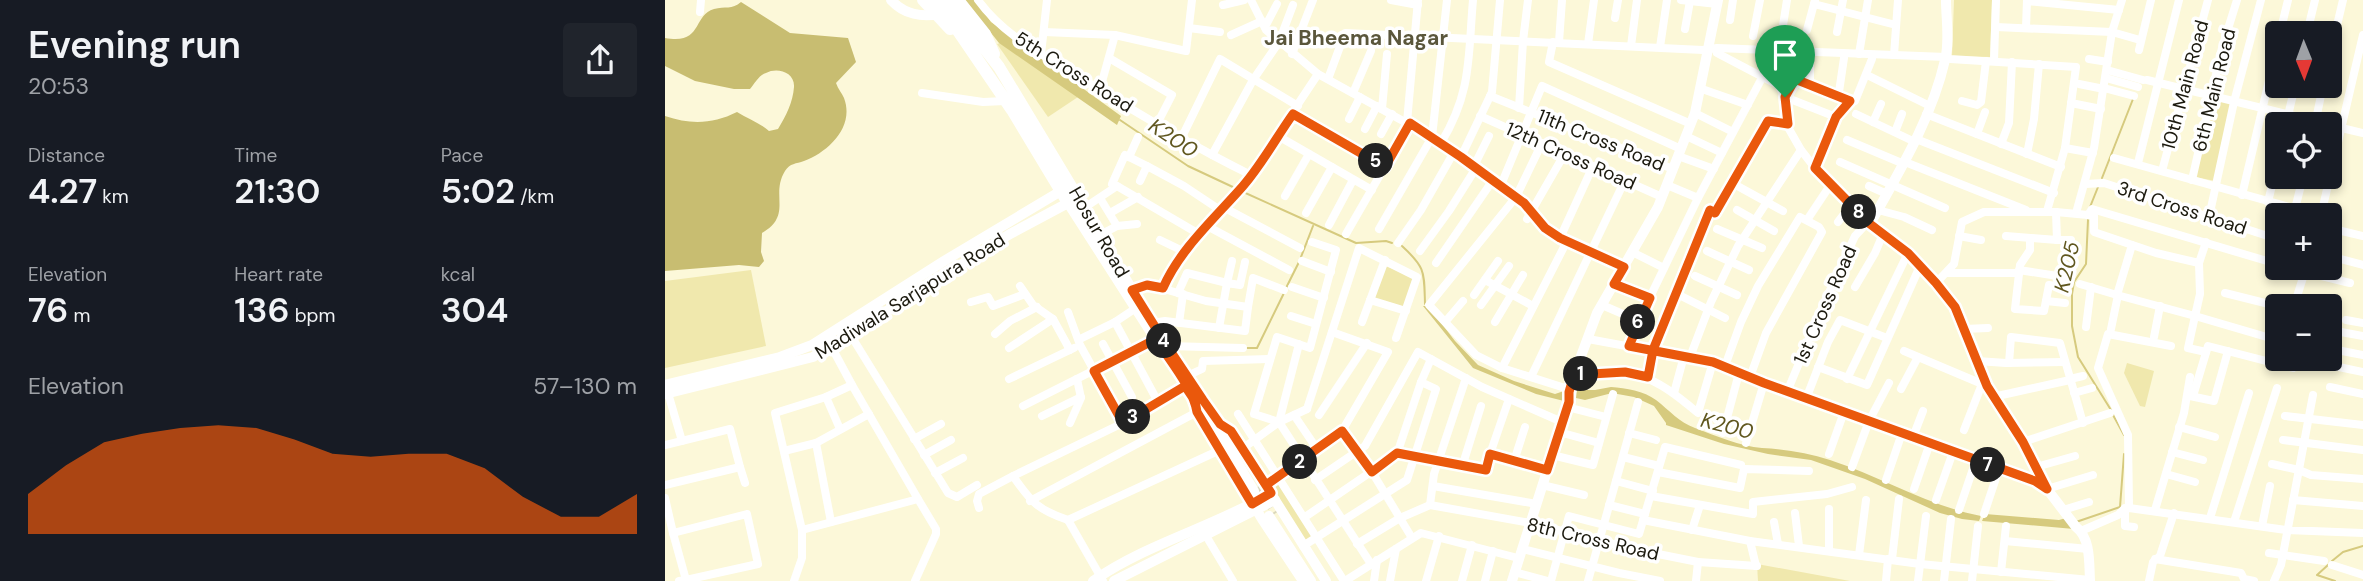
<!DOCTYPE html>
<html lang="en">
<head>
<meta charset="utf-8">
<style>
	body { margin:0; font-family:"DM Sans",sans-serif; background:#20242c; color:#f1f3f6; height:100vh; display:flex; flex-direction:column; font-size:26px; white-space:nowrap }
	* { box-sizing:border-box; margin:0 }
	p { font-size:23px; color:#9ea1a6 }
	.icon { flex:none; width:38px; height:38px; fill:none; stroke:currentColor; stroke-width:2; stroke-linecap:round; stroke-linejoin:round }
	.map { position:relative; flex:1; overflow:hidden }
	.side { display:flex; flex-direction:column; background:#171b24; width:665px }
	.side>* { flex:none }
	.needle { width:46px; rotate:179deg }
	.controls { position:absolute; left:1600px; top:21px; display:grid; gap:14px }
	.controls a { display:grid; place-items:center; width:77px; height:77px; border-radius:7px; background:#171b24; box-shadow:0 4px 10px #0003; font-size:35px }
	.pin { position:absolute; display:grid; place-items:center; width:60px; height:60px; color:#fff; margin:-72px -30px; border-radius:50% 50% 50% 0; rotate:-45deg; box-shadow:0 0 7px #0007 }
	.pin .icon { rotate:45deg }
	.km { position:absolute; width:35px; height:35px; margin:-18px; border-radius:50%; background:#222; color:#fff; font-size:19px; line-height:35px; text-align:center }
	.round { display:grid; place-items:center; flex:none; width:74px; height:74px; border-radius:7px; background:#20242c }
	.overview { display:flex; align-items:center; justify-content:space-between; height:119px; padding:0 28px }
	h1 { font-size:38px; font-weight:600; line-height:52px }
	.figures { display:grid; grid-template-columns:repeat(3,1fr); gap:10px; height:119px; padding:7px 28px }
	.figures div { display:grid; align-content:center }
	.figures b { font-size:35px; font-weight:600 }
	.figures small { font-size:19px; font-weight:400 }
	.figures p { font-size:19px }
	.chart { height:196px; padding:14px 28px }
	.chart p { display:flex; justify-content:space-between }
	.chart svg { width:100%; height:126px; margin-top:7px; fill:#ea580c; opacity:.7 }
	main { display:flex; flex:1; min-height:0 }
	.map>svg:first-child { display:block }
	.green { fill:#f0e8ad }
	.forest { fill:#c8bd71 }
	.water { fill:#d6ca7e }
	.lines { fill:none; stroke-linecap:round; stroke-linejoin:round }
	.stream { stroke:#d6ca7e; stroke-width:2 }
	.major-tunnel { stroke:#dad7bb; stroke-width:10; stroke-dasharray:10 5; stroke-linecap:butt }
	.minor { stroke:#fff; stroke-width:8 }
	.major { stroke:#fff; stroke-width:10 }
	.highway { stroke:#fff; stroke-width:12 }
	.route-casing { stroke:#fff; stroke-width:14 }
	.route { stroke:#ea580c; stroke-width:9 }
	.labels { text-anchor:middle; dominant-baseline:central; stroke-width:7; stroke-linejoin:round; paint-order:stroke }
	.street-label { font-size:19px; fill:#1b190e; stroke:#fff }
	.neighbourhood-label { font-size:21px; font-weight:bold; fill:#5a563b; stroke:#fff }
	.water-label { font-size:21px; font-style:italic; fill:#60571f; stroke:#fff }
</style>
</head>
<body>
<main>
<section class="side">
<div class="overview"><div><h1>Evening run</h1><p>20:53</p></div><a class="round"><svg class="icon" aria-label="share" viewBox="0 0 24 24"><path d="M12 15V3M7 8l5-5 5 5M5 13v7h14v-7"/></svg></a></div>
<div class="figures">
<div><p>Distance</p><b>4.27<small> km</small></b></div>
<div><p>Time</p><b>21:30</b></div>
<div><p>Pace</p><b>5:02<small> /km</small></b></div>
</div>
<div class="figures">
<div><p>Elevation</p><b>76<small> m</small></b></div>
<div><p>Heart rate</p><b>136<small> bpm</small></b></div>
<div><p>kcal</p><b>304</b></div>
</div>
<div class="chart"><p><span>Elevation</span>57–130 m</p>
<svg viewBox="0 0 160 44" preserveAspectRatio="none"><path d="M0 44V30L10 20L20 12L30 9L40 7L50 6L60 7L70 11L80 16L90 17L100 16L110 16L120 21L130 31L140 38L150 38L160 30V44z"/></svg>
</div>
</section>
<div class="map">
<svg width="1698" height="581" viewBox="0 0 1698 581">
	<rect width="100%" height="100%" fill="#fcf8d9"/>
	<g class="green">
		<path d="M1289 0H1327L1325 57 1287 56Z"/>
		<path d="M335 43 413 97 383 117 332 44Z"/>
		<path d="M1547 99 1568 103 1550 181 1530 177Z"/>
		<path d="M720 266 752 277 739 310 708 298Z"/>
		<path d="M86 270 101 346 0 368V281Z"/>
		<path d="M1462 363 1489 371 1480 407 1475 406 1459 373Z"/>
		<path d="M614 481 649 536 640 541 605 486Z"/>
		<path d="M1092 564 1185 581H1093Z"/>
	</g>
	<path class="forest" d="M76 2 125 33 183 38 191 62 171 83C173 89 177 93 179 98 190 127 163 152 139 161 131 164 125 163 120 171 105 195 128 215 97 233L96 252 99 261 94 267 74 265 0 271V116C26 125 48 124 72 112 83 119 95 123 104 131L113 129C121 116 128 102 129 87 130 72 112 67 101 73 94 75 90 83 85 89H69L30 81 0 66V38C38 45 27 16 49 9 60 6 67 10 76 2Z"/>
	<g class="water">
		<path d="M300 0H310L326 22 456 116 452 125 334 43Z"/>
		<path d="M758 306H763L790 341 813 365 849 381 890 394 899 391V401L871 394 808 368Z"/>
		<path d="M946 387C961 388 979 391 991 400 1005 411 1014 422 1030 428 1051 436 1075 446 1097 448 1120 449 1143 453 1165 460 1217 477 1263 506 1316 516L1314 521 1297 519 1275 513 1200 479 1146 460 1103 454 1059 444 1001 425V423L989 406 969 397 947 393 920 400 911 398 912 390H930Z"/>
		<path d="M1320 514 1394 520 1401 518 1409 529 1317 521Z"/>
	</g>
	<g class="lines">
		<g class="stream">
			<path d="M455 120 523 166 570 188"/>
			<path d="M1437 178 1468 99"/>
			<path d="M576 191 691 243 721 241 727 243"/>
			<path d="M1425 207 1433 187"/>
			<path d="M1423 220 1421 264 1409 282 1407 294V326L1413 357 1446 410"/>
			<path d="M737 246C761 268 759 272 760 304"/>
			<path d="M636 257 648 226"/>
			<path d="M621 288 634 262"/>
			<path d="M582 348H592L619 293"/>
			<path d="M1448 415 1459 435"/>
			<path d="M1411 522 1455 507 1459 454"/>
			<path d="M1667 561 1678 552 1698 546"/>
			<path d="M1663 565 1652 575 1670 581"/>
		</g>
		<path class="major-tunnel" d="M594 486 611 513"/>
		<g class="minor">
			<path d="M313 0C338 35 378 55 414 77 470 112 527 146 586 175"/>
			<path d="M586 0 601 30 653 74 767 137 859 203 879 228 895 238 959 267"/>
			<path d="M726 0 753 5"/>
			<path d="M1016 0 1052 4"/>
			<path d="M1362 1 1454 10"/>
			<path d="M1149 4 1231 25"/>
			<path d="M558 5 579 0"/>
			<path d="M35 12 36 0"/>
			<path d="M950 18 953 0"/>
			<path d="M1065 20 1068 0"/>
			<path d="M600 27 612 4"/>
			<path d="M1331 27 1447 32 1475 40"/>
			<path d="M524 28 555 32"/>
			<path d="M1361 28 1362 0"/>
			<path d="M1020 29 1025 1"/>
			<path d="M1142 30 1150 0"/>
			<path d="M379 32 450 35 521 51 527 0"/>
			<path d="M1172 32 1178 0"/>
			<path d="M1615 33 1623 0"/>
			<path d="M1642 33 1650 0"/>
			<path d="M566 35 597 21"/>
			<path d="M1088 36 1095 0"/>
			<path d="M888 42 884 62 1026 124"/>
			<path d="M894 42 897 0"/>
			<path d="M923 44 929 0"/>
			<path d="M966 46 972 0"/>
			<path d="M995 47 1002 0"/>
			<path d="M1474 50 1486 0"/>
			<path d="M1114 51 1122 0"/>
			<path d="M1052 53 1113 85 1120 97 1124 129 1136 150 1150 168 1205 224"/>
			<path d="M376 54 382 0"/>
			<path d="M627 54 648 0"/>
			<path d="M1194 54 1203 0"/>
			<path d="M1229 55 1233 0"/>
			<path d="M444 58 507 95 492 124"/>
			<path d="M1424 59 1443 62"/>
			<path d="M1664 59 1678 0"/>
			<path d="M1329 61 1331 0"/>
			<path d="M1442 70 1478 80"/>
			<path d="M1202 75 1265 106"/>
			<path d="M1441 78 1473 87"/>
			<path d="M663 79 680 33 1038 50 1052 48 1281 57 1285 59 1411 67 1400 148 1382 211"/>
			<path d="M1482 80 1663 124"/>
			<path d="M1145 81V57"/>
			<path d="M1414 84 1439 89"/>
			<path d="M1439 88 1469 96"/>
			<path d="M435 89 450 35"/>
			<path d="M1037 89 1083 105"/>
			<path d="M1174 92 1179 58"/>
			<path d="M257 93 318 102 340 101"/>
			<path d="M688 93 706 51"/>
			<path d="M825 96 1008 169"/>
			<path d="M1297 101 1312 105 1316 102 1321 61"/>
			<path d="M1406 103 1436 109"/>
			<path d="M854 108 858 41 863 0"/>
			<path d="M717 109 722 54"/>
			<path d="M1030 113 1068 132"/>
			<path d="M628 114 720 167"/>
			<path d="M1191 114 1250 142"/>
			<path d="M1261 114 1396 167"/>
			<path d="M815 116 997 197"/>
			<path d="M1171 117 1120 97 1130 79 1185 101"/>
			<path d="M684 119 695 97"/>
			<path d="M742 122 753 0"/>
			<path d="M1208 122 1216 104"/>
			<path d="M1621 124 1630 86"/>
			<path d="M1650 124 1658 86"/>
			<path d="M1664 125 1698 133"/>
			<path d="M700 129 712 106"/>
			<path d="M1230 132 1237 114"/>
			<path d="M716 134 727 114"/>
			<path d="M1312 134 1320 112"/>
			<path d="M613 136 707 190"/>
			<path d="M1021 136 1057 153"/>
			<path d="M516 139 555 59 633 106"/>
			<path d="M1251 139 1389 193"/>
			<path d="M1182 140 1239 164"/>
			<path d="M776 143C807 92 803 57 808 0"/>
			<path d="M877 143 851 197 764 305 811 355 837 368 900 388 904 392"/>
			<path d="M1336 144 1344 123 1347 62"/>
			<path d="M1400 148 1428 153"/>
			<path d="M1362 154 1369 119 1374 64"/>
			<path d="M547 155 588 80 614 42 628 5"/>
			<path d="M1013 156 1049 169"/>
			<path d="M464 157 473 137"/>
			<path d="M796 157 827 92 835 0"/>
			<path d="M1449 158 1653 215"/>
			<path d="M1175 162 1280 208"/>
			<path d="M1240 162 1361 210"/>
			<path d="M1473 163 1514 0"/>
			<path d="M809 166 824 136"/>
			<path d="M1150 168 1171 117 1185 101H1190L1207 59"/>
			<path d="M1497 171 1543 0"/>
			<path d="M1527 180 1557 48 1572 0"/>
			<path d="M475 181 482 166 519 186 555 210"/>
			<path d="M1067 183 1118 211"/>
			<path d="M1420 184 1439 183 1612 239"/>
			<path d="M836 185 877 86 1016 149"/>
			<path d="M1002 185 1033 198"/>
			<path d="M452 186 447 184 460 155 482 166"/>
			<path d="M1204 186 1222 194"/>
			<path d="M1577 195 1612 47"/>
			<path d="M620 196 644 154"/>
			<path d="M435 198 452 226"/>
			<path d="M1603 202 1612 164"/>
			<path d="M558 207 635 248"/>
			<path d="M419 208 452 186 534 234"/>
			<path d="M1630 209 1638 177"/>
			<path d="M1072 210 1109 231"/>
			<path d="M1213 210 1239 217 1267 230"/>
			<path d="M445 213 473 197"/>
			<path d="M641 213 667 167"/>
			<path d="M1411 213 1429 148 1447 32 1457 0"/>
			<path d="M1423 215 1427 209 1612 264"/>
			<path d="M1423 215 1429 216V232L1491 253 1534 263 1541 242"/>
			<path d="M1656 215 1698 35"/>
			<path d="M1544 217 1569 102 1596 0"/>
			<path d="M862 219 900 153"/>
			<path d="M1142 220 1166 184"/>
			<path d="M1173 222 1186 205"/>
			<path d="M664 225 688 180"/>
			<path d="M542 226 624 270"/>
			<path d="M1664 228 1698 236"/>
			<path d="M714 229 767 137 782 0"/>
			<path d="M1052 229 1097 248"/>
			<path d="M681 234 745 123"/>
			<path d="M435 235 452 226 472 224"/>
			<path d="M1294 236 1316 240"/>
			<path d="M1341 236 1392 240 1391 212"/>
			<path d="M895 238 928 166"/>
			<path d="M1365 238V250L1355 265 1350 309 1379 311 1384 285 1402 288"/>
			<path d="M495 240 520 252"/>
			<path d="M1392 240H1406"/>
			<path d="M733 243 756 210 789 152"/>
			<path d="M755 251 784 211 811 168"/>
			<path d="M1042 251 1084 270"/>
			<path d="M967 252 999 268"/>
			<path d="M1664 256 1698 265"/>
			<path d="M637 261 666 272"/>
			<path d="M771 263 828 180"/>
			<path d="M1624 268 1685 283"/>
			<path d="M1354 270 1399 277"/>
			<path d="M1282 273H1354"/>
			<path d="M1030 276 1072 295"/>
			<path d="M820 280 868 306"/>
			<path d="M1271 283 1289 264 1297 222 1319 212H1391L1423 215"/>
			<path d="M949 284 985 298"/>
			<path d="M1415 284 1452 295 1467 245"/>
			<path d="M355 286 368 305 388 319 405 350"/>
			<path d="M627 287 659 298"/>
			<path d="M1190 287 1210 253 1218 234"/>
			<path d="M498 288 504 274 534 234 586 175 653 74"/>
			<path d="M467 290 485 285 541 301 583 307 580 331 500 321 487 323"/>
			<path d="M513 293 522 273 562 283 567 261"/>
			<path d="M1560 293 1612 306"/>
			<path d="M1012 294 1060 318"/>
			<path d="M809 295 833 261"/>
			<path d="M1452 295 1530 316 1535 294 1534 263"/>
			<path d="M705 300 741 311"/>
			<path d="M1381 301 1400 303"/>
			<path d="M306 302 323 297 328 306 360 294"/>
			<path d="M816 305 844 266"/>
			<path d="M937 305 974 321"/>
			<path d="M1629 306 1641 268"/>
			<path d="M583 307 588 278 619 290"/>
			<path d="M626 316 651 324"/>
			<path d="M1664 319 1666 320"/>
			<path d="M1681 320 1698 323"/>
			<path d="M781 321 798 301"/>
			<path d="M450 322 493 402"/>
			<path d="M697 322 720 260"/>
			<path d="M830 322 858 275"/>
			<path d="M514 323 518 294"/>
			<path d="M1421 327 1426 287"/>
			<path d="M554 328 562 283 575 285 580 262"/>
			<path d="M1299 329 1323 328"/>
			<path d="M1446 329 1453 295"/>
			<path d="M1676 332 1698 336"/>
			<path d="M185 334 283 493 292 497 312 485"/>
			<path d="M330 334 345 321 372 307"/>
			<path d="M1489 337 1495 306"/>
			<path d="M415 339 450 322 471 308"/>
			<path d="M923 339 1048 362 1099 383 1370 481 1382 489 1428 475"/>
			<path d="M438 344 467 397"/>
			<path d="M166 346 187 385"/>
			<path d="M502 346 578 348"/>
			<path d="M964 346 971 326 1033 198 1098 76"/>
			<path d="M344 348 388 319"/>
			<path d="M1239 351 1322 386"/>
			<path d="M1677 351 1698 355"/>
			<path d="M1541 352 1523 348 1530 316 1612 340"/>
			<path d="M1025 357 1046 302 1073 246 1136 150"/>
			<path d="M1312 361 1341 363 1400 362"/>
			<path d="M1344 363 1346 337 1395 343 1418 423"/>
			<path d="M1060 366 1076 322 1093 286 1135 217 1154 227 1157 232 1101 333 1085 377"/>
			<path d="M1669 366 1698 372"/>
			<path d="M1153 367 1202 385 1255 266"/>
			<path d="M837 368 902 241"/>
			<path d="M909 375C971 368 985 373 1033 413L1048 362"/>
			<path d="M522 376 537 369 538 361 604 359"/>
			<path d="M866 377 960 180"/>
			<path d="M983 377 988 350 1045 210 1050 213 1103 121 1123 124"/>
			<path d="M344 379 409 348"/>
			<path d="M1182 379 1243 253"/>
			<path d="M1405 379 1418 376"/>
			<path d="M1665 387 1698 394"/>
			<path d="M1236 389 1253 357"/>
			<path d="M1122 392 1156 310 1190 236 1203 222"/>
			<path d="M3 393 17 441"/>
			<path d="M1009 393 1019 356"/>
			<path d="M1409 393 1427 388"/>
			<path d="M1525 396 1549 401 1563 351"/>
			<path d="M1528 396 1543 346 1628 368"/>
			<path d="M161 397 175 429"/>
			<path d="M1328 397 1405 380"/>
			<path d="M1141 399 1163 342 1175 320 1222 338"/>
			<path d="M358 406 491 339"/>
			<path d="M902 407 941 417"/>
			<path d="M642 409 694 248 752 277 731 338"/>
			<path d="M573 414 679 581"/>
			<path d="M629 415 652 449"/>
			<path d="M654 415 702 343"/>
			<path d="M377 416 416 397"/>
			<path d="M1620 416 1698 425"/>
			<path d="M614 422 589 414 612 337 645 348 671 250 647 242"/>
			<path d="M614 422 706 564"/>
			<path d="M614 422 634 344"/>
			<path d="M405 423 416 398 412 379"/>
			<path d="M458 423 520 386"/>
			<path d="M1514 427 1550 437"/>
			<path d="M1299 430 1317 384"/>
			<path d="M677 431 707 472 747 538"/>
			<path d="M894 432 934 443"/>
			<path d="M964 433 991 440"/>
			<path d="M1058 433 1074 373"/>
			<path d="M1248 437 1258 411"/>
			<path d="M249 439 276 424"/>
			<path d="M1618 440 1698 450"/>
			<path d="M1358 442 1445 413"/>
			<path d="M151 443 166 522"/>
			<path d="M1081 443 1099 383"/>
			<path d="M0 445 65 429 75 467 0 485"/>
			<path d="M577 449 614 422 642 409"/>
			<path d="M119 451 151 443 204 414"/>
			<path d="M1507 452 1538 460"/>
			<path d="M732 454 756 382 766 359"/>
			<path d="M825 454 844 399"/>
			<path d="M1164 454 1179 412"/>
			<path d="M259 455 286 440"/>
			<path d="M887 455 928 465 948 394"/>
			<path d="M958 457 994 466"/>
			<path d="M849 461 860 427"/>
			<path d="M1607 464 1634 470 1646 475 1698 479"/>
			<path d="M75 467 80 483"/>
			<path d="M797 467 816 406"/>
			<path d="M1187 467 1204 421 1224 383"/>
			<path d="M1371 467 1410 456"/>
			<path d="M993 472 1075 488 1079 469 1144 471"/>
			<path d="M270 473 298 458"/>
			<path d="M1501 474 1530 482"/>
			<path d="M348 476C366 502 373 510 403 520"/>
			<path d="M650 480 700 446 753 352 817 387 897 422"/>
			<path d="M1221 480 1237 433"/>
			<path d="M951 481 988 491"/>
			<path d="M601 485 677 431 723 352 667 332"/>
			<path d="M877 485 919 495"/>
			<path d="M768 486 872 504"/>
			<path d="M1249 489 1265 443"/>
			<path d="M986 496 1088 514V502L1162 494 1187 487"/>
			<path d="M0 498 8 533"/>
			<path d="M1271 500 1288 452"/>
			<path d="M1628 500 1698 506"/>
			<path d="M365 501 532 412"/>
			<path d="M765 505 865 523 968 549 1033 562 1092 566"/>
			<path d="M765 505 769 474 801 378"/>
			<path d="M944 505 980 514"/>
			<path d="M314 508 312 501 314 494 348 476 458 423 415 345 403 312"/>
			<path d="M1460 508V526L1469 527"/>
			<path d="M1464 508 1463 435 1433 368 1443 334 1506 346"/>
			<path d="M1164 509V550"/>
			<path d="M1294 510 1311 460"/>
			<path d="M1398 510 1424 502"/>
			<path d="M1490 510 1519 413 1525 377"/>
			<path d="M1130 513 1134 546"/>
			<path d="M1319 514 1334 469"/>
			<path d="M640 517 732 454 821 470 825 454 882 470"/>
			<path d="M1545 518 1584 393"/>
			<path d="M403 520 555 450"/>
			<path d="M403 520 438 581"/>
			<path d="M978 520 1085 541 1255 564 1425 580"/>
			<path d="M1109 522 1113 544"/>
			<path d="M1569 522 1612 388"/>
			<path d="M1597 526 1605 486"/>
			<path d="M1027 530 1035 505"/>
			<path d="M1416 531 1453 515 1459 509 1464 508 1621 530 1698 533"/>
			<path d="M540 534 568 581"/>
			<path d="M1085 541 1091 566"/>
			<path d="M1340 541 1423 549"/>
			<path d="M692 544 735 518 765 505"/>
			<path d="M638 546 742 480 771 389 756 382"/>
			<path d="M857 549 954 573 995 581"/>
			<path d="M1604 553 1659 561"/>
			<path d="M1194 555 1201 500"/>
			<path d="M1227 559 1234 499"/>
			<path d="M1490 559 1576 573 1579 579 1589 581"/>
			<path d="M1667 565 1698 575"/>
			<path d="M849 572 883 581"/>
			<path d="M1336 572 1341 526"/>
			<path d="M14 581 21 580 93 564 82 514 8 533 21 580V581"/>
			<path d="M129 581 137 558V530L253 499 187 385 161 397 110 413 137 530"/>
			<path d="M250 581 271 534V529L253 499"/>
			<path d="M680 581 756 533 853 558"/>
			<path d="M709 581 712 560"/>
			<path d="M725 581 731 549"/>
			<path d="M761 581 774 536"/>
			<path d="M797 581 807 545"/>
			<path d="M820 581 828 551"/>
			<path d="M886 581 904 516 974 534 1000 447 1076 465"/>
			<path d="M923 581 973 402"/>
			<path d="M1031 581 1033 562"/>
			<path d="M1221 581 1223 559"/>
			<path d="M1253 581 1261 516"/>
			<path d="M1279 581 1286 519"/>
			<path d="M1307 581 1313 526"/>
			<path d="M1484 581 1488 562 1495 556 1509 513"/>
			<path d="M1609 581 1616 565 1648 395"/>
		</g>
		<g class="major">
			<path d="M226 0C240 15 256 17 276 14"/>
			<path d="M1281 0C1281 19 1285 42 1280 60 1267 118 1234 172 1205 224L1243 253 1271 283 1290 307 1328 397 1358 442 1382 489 1411 527C1426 538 1424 564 1425 581"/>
			<path d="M413 198 481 313"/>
			<path d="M516 367 568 444"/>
			<path d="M0 385 115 357 147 345 279 261 401 188"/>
			<path d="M0 394 148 357 345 234 403 203 530 401 565 450 589 491"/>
			<path d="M541 427 597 519 638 581"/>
			<path d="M569 435 661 581"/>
			<path d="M604 516 646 581"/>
			<path d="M428 581C480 544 549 527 606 493"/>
			<path d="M449 581 610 500"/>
			<path d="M847 581 904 402V392L909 375 932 313 993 207 1030 113 1053 0"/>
		</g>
		<g class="highway">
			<path d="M258 0 285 29"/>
			<path d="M272 0 347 110 403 203 413 198 334 67 282 0"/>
			<path d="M293 0 320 34 329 54"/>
		</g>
	</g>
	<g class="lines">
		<g class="route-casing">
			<path id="route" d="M1120 97 1123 124 1103 121 1050 213 1045 210 988 350 983 377 960 372 909 375 904 392V402L882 470 825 454 821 470 732 453 707 472 677 431 601 485 606 493 587 504 532 412C528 388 504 360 491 339L429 371 458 423 520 386 530 401 532 412 587 504 606 493 566 431 555 424 538 400 502 346 467 290 482 285 498 288C515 249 550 218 578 186 597 164 611 138 628 114L720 167 745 123 796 157 859 203 880 228 895 238 959 267 949 284 985 298 964 346 1048 362 1099 383 1370 481 1382 489 1358 442 1322 386 1290 307 1271 283 1243 253 1205 224 1150 168 1171 117 1185 101 1130 79 1120 97"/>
		</g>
		<use href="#route" class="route"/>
	</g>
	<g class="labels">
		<g class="street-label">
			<text transform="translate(409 72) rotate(32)">5th Cross Road</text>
			<text transform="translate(1520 85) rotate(-75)">10th Main Road</text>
			<text transform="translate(1549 90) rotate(-76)">6th Main Road</text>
			<text transform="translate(936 140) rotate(22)">11th Cross Road</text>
			<text transform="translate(906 156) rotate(24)">12th Cross Road</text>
			<text transform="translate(1517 208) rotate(18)">3rd Cross Road</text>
			<text transform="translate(434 232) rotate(60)">Hosur Road</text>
			<text transform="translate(245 296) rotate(-32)">Madiwala Sarjapura Road</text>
			<text transform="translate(1160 305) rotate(-66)">1st Cross Road</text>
			<text transform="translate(928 539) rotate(13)">8th Cross Road</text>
		</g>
		<g class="neighbourhood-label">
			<text x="691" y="38">Jai Bheema Nagar</text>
		</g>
		<g class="water-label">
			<text transform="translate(508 138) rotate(33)">K200</text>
			<text transform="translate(1402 267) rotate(-77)">K205</text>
			<text transform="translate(1062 426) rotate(14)">K200</text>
		</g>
	</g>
</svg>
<div class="controls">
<a><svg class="needle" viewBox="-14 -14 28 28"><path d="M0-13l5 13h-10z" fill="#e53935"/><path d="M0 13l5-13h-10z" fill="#9ea1a6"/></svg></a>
<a><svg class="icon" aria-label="locate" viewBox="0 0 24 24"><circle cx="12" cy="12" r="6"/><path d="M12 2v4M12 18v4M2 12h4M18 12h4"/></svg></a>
<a>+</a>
<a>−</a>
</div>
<div class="pin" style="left:1120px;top:97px;background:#1e9e55"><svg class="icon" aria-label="arrive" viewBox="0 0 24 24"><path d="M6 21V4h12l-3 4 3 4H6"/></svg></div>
<b class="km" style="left:916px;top:374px">1</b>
<b class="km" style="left:635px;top:462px">2</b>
<b class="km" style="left:468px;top:417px">3</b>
<b class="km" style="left:499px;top:341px">4</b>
<b class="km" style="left:711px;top:161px">5</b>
<b class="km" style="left:973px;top:322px">6</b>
<b class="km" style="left:1323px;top:465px">7</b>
<b class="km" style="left:1194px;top:212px">8</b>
</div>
</main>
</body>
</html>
